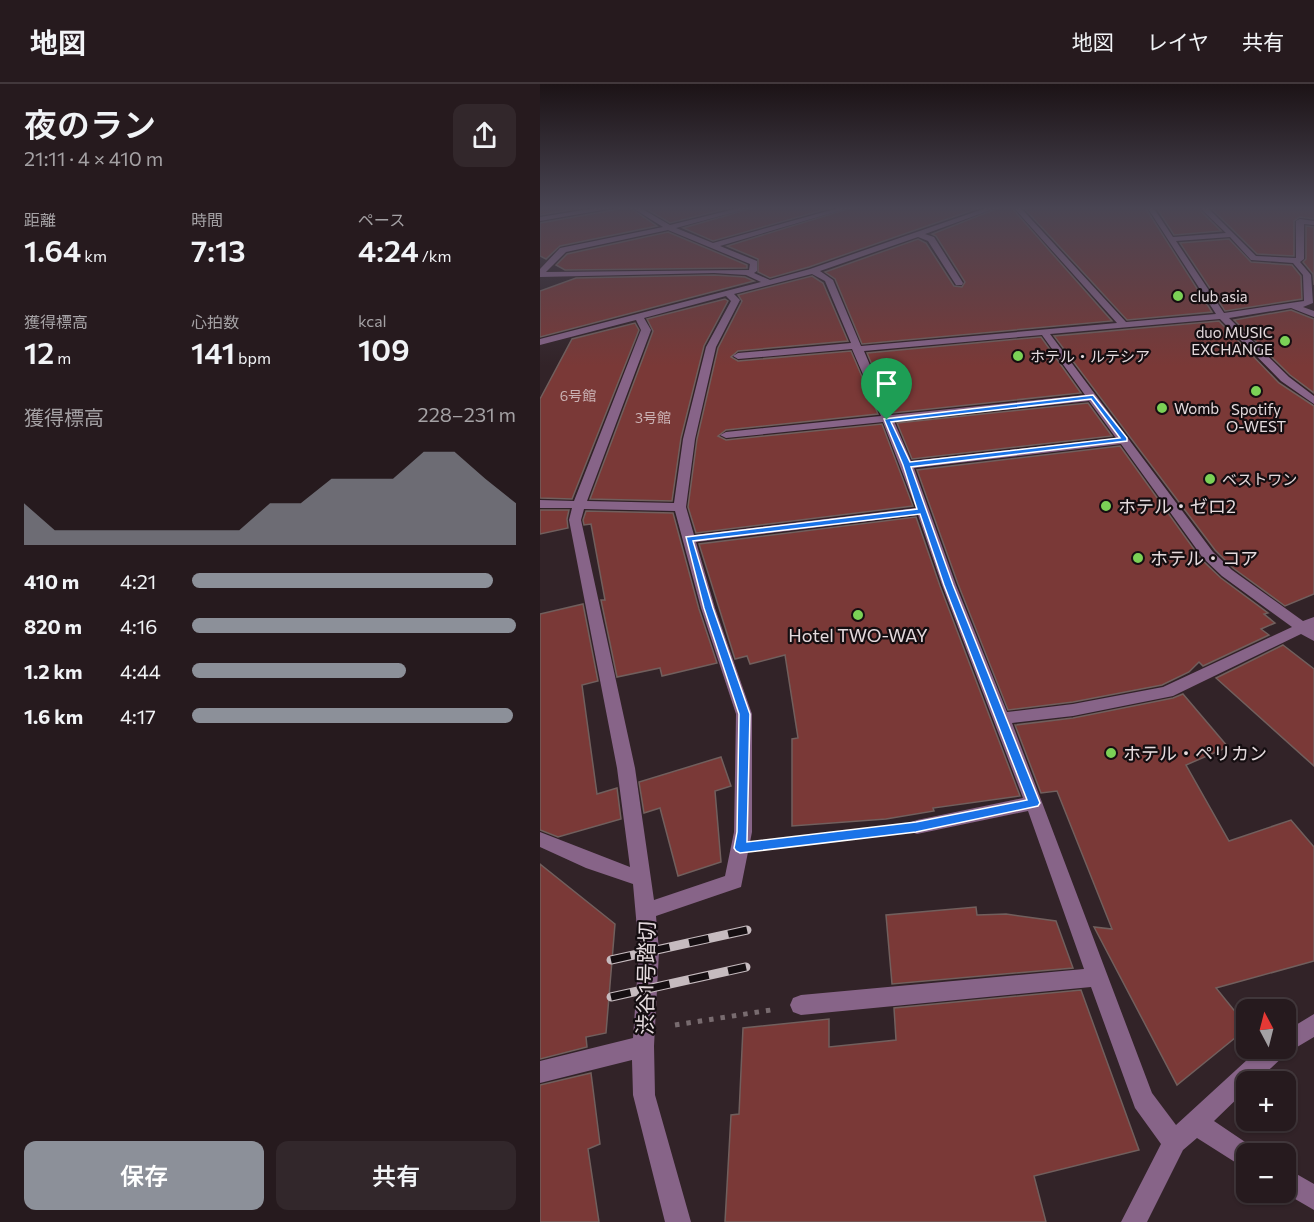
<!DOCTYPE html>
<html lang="ja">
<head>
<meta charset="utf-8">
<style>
	body { margin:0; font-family:Commissioner,"Noto Sans JP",sans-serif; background:#32272b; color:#f1f3f6; height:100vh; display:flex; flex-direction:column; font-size:22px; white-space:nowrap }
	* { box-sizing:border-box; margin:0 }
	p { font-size:20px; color:#a4a1a4 }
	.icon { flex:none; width:33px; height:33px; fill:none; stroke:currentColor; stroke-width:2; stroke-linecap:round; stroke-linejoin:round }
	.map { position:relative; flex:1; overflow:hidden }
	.details { display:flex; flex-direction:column; background:#261a1e; width:540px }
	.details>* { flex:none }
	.needle { width:39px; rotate:353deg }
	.controls { position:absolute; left:696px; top:915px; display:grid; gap:12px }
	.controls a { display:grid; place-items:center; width:60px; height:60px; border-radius:12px; background:#261a1e; box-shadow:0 2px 4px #0004,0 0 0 2px #42383c; font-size:30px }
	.pin { position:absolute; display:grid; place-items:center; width:51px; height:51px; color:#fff; margin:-62px -26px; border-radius:50% 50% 50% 0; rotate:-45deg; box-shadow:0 0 6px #0007 }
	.pin .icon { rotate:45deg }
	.round { display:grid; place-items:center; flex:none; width:63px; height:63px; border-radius:12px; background:#32272b }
	.headline { display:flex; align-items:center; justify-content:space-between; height:102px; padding:0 24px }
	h1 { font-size:33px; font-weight:600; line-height:45px }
	.stats { display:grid; grid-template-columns:repeat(3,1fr); gap:9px; height:102px; padding:6px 24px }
	.stats div { display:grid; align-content:center }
	.stats b { font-size:30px; font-weight:600 }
	.stats small { font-size:16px; font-weight:400 }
	.stats p { font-size:16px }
	.chart { height:168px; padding:12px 24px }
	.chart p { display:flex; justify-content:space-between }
	.chart svg { width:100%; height:108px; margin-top:6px; fill:#8c9099; opacity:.7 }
	.primary-button { display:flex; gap:12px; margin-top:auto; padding:12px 24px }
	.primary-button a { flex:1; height:69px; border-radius:12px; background:#8c9099; color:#fff; font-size:24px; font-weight:600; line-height:69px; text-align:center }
	.primary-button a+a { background:#32272b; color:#f1f3f6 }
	ul { padding:0 24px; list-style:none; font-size:20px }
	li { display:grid; grid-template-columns:96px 72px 1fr; align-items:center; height:45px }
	li i { height:15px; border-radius:8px; background:#8c9099 }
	header { display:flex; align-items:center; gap:36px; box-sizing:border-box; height:84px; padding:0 30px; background:#261a1e; border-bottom:2px solid #42383c }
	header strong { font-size:28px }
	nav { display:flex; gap:33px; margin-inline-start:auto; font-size:21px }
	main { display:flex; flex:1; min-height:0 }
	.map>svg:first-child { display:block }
	.building { fill:#7a3937; stroke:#715f5d; stroke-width:1.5 }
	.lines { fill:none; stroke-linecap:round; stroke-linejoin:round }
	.path-far1 { stroke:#786b6f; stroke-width:4.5; stroke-dasharray:4 5; stroke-linecap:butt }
	.path { stroke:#786b6f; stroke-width:5; stroke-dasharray:4.5 7; stroke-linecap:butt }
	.minor { fill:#876488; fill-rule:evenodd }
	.rail-casing { stroke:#c6bbbf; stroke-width:9 }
	.rail { stroke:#150e11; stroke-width:7; stroke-dasharray:20; stroke-linecap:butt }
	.route { fill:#1a73e8; stroke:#fff; stroke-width:1.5; fill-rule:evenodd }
	.poi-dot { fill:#7bd156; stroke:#150e11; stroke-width:2 }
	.labels { text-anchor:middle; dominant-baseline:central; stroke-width:4.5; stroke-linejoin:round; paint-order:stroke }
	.far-number-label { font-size:14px; fill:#cab2b4 }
	.far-poi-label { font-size:15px; fill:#e4dadd; stroke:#150e11; text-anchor:start }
	.poi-label { font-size:18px; fill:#e4dadd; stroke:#150e11; text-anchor:start }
	.near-street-label { font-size:21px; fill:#e4dadd; stroke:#150e11 }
</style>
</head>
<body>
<header>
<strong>地図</strong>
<nav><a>地図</a><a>レイヤ</a><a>共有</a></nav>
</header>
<main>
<section class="details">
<div class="headline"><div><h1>夜のラン</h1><p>21:11 · 4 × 410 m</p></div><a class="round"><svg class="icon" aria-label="share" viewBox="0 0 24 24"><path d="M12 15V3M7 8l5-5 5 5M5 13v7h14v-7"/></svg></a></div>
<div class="stats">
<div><p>距離</p><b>1.64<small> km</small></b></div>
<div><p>時間</p><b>7:13</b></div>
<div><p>ペース</p><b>4:24<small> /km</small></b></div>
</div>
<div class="stats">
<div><p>獲得標高</p><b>12<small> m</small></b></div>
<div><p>心拍数</p><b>141<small> bpm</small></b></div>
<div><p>kcal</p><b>109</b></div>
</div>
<div class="chart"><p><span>獲得標高</span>228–231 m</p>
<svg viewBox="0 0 160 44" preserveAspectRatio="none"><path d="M0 44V27L10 38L20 38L30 38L40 38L50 38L60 38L70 38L80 27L90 27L100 17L110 17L120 17L130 6L140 6L150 17L160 27V44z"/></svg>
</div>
<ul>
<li><b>410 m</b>4:21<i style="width:93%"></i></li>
<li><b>820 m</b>4:16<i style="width:100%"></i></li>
<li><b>1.2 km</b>4:44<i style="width:66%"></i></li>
<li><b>1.6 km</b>4:17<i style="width:99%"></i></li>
</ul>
<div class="primary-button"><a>保存</a><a>共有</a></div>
</section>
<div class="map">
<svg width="774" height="1138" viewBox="0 0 774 1138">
	<rect width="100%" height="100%" fill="#322328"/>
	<g class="building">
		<path d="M0 123H48L0 131Z"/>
		<path d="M81 123H89L117 142 20 162 6 175 0 172V139L79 125Z"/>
		<path d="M103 123H194L130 139Z"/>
		<path d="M216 123H294L173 157 143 144Z"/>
		<path d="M314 123H442L269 183 230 194 218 188V175L187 162Z"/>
		<path d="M461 123H471L572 237 322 260 295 195 285 188 378 155 386 159 414 202 422 203 425 198 396 152 392 150Z"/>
		<path d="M483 123H605L672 228 587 236Z"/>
		<path d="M616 123H657L681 147 634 151Z"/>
		<path d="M670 123H774V135L760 133 754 137V172L717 170Z"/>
		<path d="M766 142 774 143V201L773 190 763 178 766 175Z"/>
		<path d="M128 148 207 181V184L25 186 16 181 27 170Z"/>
		<path d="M689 155 711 178 752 181 761 192 762 215 685 227 640 159Z"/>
		<path d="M174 191 205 193 214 197 0 253V207L36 194Z"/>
		<path d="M272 192 283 199 308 257 198 267 191 273 198 277 311 267 338 330 186 346 178 352 186 356 342 340 373 422 156 449 148 423 157 355 178 264 202 217 198 211Z"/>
		<path d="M185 215 188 217 164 262 141 354 132 417 50 415 113 247 107 235Z"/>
		<path d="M751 226 774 235V309L750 291 694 236Z"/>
		<path d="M679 237 739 299 774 322V510L745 522 693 484 675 466 514 252Z"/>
		<path d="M95 239 99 246 32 415 0 414V315L32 255Z"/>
		<path d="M501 253 541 309 352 329 327 269Z"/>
		<path d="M548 319 572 352 372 375 357 339Z"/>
		<path d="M580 362 661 475 681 494 728 529 724 530 735 539 721 545 729 551 663 582 659 578 649 588 622 601 533 618 468 626 418 500 377 386Z"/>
		<path d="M0 426H29L27 435 28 444 0 450Z"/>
		<path d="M46 427 133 429 159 525 177 579 122 592 120 584 77 593 61 516H65L51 440 44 441 43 436Z"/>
		<path d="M376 433 400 502 480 712 393 724 394 727 346 735 252 742V655L258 654 245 571 210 580 207 572 195 575 159 460Z"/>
		<path d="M43 520 58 597 42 601 57 710 77 704 81 735 18 753 0 746V530Z"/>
		<path d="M743 561 774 585V682L676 594Z"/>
		<path d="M643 610 688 663 646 681 689 757 751 736 774 763V877L676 904 706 941V945L637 1001 554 843 572 845 517 707 501 709 475 641 533 634 633 614Z"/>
		<path d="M181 673 191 702 175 707 181 778 138 792 120 724 104 729 99 698Z"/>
		<path d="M0 780 75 840 66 949 46 953 47 963 0 975Z"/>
		<path d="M436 823 437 831 466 830 516 837 533 884 352 900 346 831Z"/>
		<path d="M541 906 599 1066 494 1092 506 1138H185L191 1031 199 1030 203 944 289 935V963L356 956 354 924Z"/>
		<path d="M51 989 60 1060 48 1065 59 1138H0V1001Z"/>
	</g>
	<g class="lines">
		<path class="path-far1" d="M231 760 351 746"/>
		<path class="path" d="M135 941 231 926"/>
		<g class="minor">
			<path d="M62 123H79L0 137V133Z"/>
			<path d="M91 123H99L130 141 203 123H214L136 144 173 159 302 123H312L180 162 217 177V187L214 189 230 196 270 185 449 123H459L385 150 394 153 423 199 422 201H416L388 157 378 153 280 187 293 196 321 262 577 239 473 123H480L586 238 676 230 607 123H613L633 153 686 149 659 123H667L716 172 756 174V137L760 135 774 137V141L764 140V175L760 178 771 191 773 219 763 223 774 227V233L751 224 689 234 749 293 774 312V320L741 297 680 235 510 250 673 468 692 486 763 537 774 533V557L761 550 633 612 533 632 472 639 612 1009 636 1041 720 964H746V947L774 930V953L747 969 716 998H706V1006L674 1037 714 1064 717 1070H706V1084L698 1080 657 1054 643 1066 607 1138H581L621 1060 595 1024 551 903 261 931 253 928 250 921 253 914 261 911 544 885 488 727 377 750 371 748 368 743 371 738 377 736 483 714 402 501 378 431 156 458 175 524 212 630V748L201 803 116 832 119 867 114 962 115 1011 151 1138H125L93 1011 92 976 0 999V977L93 954 99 867 93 800 46 784 0 763V748L90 783 77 684 29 436 32 424H0V416L34 417 101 246 96 236 0 261V255L221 198 206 191 174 189 0 193V185L20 164 123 143ZM128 146 210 180 209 186 6 188 26 168ZM690 153 711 176 753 179 763 191 764 217 684 229 636 157ZM272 190 285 197 311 259 198 269 193 272 198 275 312 265 341 332 186 348 180 351 186 354 343 338 376 424 154 451 146 423 155 355 176 263 200 216 194 210ZM186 212 191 217 166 263 143 355 134 419 47 417 111 246 104 234ZM502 251 545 311 351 331 324 267ZM549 317 576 354 371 377 354 337ZM581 360 663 474 682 492 752 543 623 603 533 620 467 628 416 501 374 384ZM44 425 135 427 161 524 196 630 194 748 185 792 114 816 95 684 41 436Z"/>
			<path d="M746 1084 774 1100V1126L743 1108H746Z"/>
		</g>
		<g class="rail-casing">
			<g id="rail">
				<path d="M71 876 207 846"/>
				<path d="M71 913 206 883"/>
			</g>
		</g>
		<use href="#rail" class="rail"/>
	</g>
	<linearGradient id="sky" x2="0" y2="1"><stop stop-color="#1c1316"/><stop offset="0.44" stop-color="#494553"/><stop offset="1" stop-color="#494553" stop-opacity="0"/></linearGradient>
	<rect width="774" height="282" fill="url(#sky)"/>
	<path class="route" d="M553 311 587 354V357L371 383 413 501 500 719 498 722 376 748 200 769 196 767 194 764 197 748 199 630 164 524 146 453 377 425 363 381 344 335ZM551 315 580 354 370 378 351 338ZM380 430 404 501 487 716 376 738 207 758 210 630 173 524 153 457Z"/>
	<g class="poi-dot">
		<circle cx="638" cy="212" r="6"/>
		<circle cx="745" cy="257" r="6"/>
		<circle cx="478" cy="272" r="6"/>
		<circle cx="716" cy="307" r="6"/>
		<circle cx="622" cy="324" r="6"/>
		<circle cx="670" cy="395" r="6"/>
		<circle cx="566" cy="422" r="6"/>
		<circle cx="598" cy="474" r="6"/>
		<circle cx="318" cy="531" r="6"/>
		<circle cx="571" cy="669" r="6"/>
	</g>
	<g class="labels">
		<g class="far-number-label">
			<text x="38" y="311">6号館</text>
			<text x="113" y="333">3号館</text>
		</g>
		<g class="far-poi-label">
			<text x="650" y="212">club asia</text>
			<text x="733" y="248" text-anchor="end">duo MUSIC<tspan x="733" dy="17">EXCHANGE</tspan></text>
			<text x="490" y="272">ホテル・ルテシア</text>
			<text x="634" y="324">Womb</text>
			<text x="716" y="325" text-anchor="middle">Spotify<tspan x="716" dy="17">O-WEST</tspan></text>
			<text x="682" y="395">ベストワン</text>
		</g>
		<g class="poi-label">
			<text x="578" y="422">ホテル・ゼロ2</text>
			<text x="610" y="474">ホテル・コア</text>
			<text x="318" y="551" text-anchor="middle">Hotel TWO-WAY</text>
			<text x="583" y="669">ホテル・ペリカン</text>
		</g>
		<g class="near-street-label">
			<text transform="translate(105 894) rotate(-89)">渋谷1号踏切</text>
		</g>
	</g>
</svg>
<div class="controls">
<a><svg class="needle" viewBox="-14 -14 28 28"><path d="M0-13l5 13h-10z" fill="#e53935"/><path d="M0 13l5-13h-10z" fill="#a4a1a4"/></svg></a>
<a>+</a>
<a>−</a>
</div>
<div class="pin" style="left:347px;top:336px;background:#1e9e55"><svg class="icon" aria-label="arrive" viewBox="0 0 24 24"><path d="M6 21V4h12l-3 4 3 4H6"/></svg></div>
</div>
</main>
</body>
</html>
